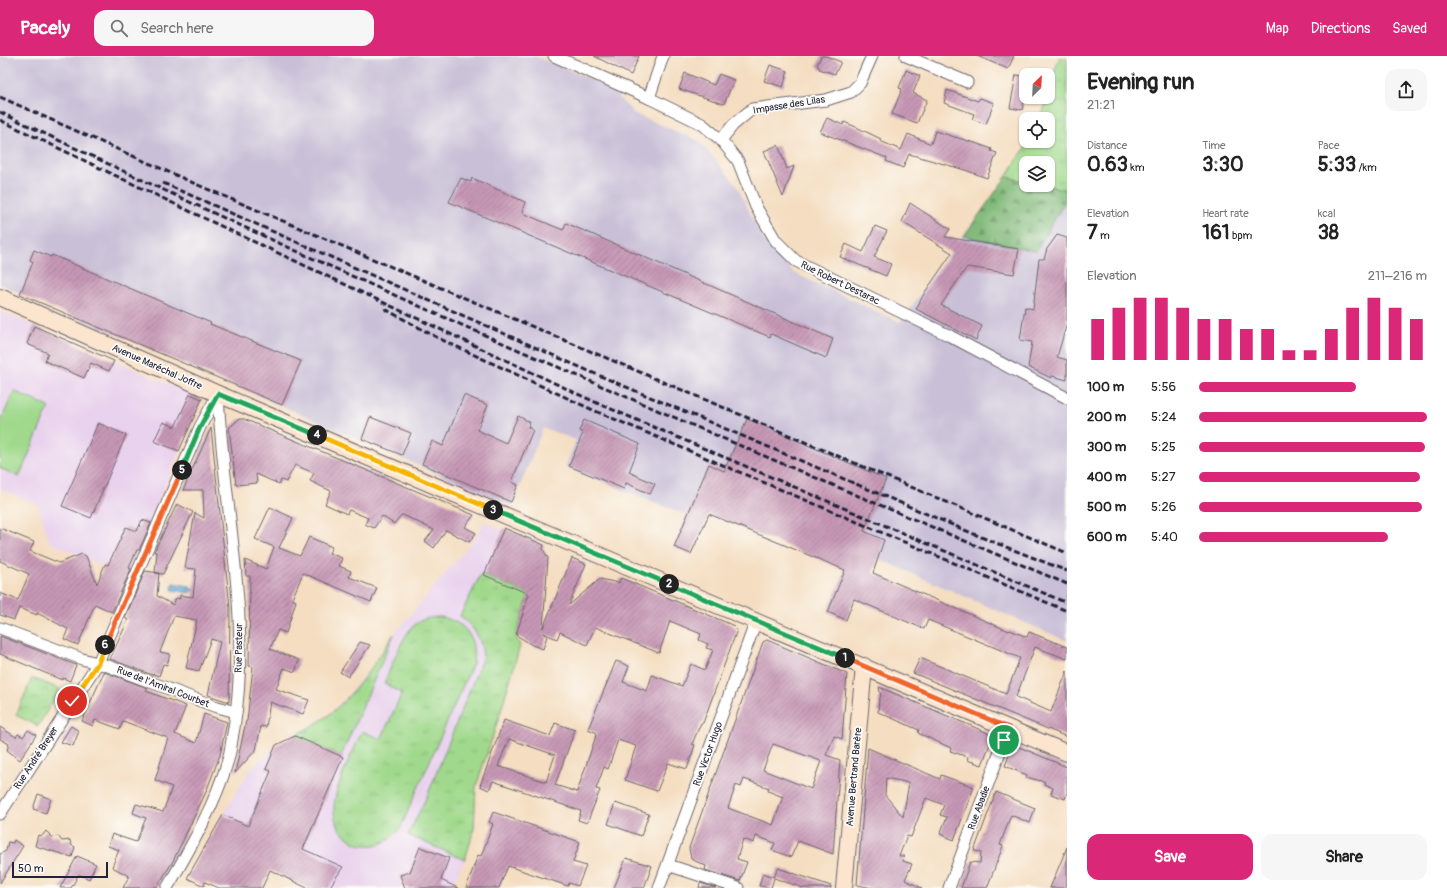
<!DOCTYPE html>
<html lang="en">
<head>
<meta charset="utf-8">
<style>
	body { margin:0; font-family:Pangolin,sans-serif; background:#f6f6f6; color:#222; height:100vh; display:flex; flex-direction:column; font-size:15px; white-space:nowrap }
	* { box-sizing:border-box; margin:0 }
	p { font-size:13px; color:#767676 }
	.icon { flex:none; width:22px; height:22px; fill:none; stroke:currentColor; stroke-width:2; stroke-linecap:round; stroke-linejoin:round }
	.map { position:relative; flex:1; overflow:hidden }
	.drawer { display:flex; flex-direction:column; background:#fff; width:380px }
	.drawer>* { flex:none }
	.needle { width:26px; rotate:24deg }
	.buttons { position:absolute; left:1019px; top:12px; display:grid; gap:8px }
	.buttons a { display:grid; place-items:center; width:36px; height:36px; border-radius:8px; background:#fff; box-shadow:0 1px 3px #0004; font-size:20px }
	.scale { position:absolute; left:12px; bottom:10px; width:96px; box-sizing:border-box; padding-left:4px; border:2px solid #22223b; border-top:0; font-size:11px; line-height:14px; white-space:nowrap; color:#22223b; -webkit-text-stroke:3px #fdfcf7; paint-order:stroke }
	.pin { position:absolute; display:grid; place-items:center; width:34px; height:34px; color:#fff; margin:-17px; border:2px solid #fff; border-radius:50%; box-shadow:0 1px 4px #0007 }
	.km { position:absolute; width:20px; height:20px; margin:-10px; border-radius:50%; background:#222; color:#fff; font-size:11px; line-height:20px; text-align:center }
	.round { display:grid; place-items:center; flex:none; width:42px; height:42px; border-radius:12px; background:#f6f6f6 }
	.overview { display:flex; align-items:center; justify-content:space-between; height:68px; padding:0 20px }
	h1 { font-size:22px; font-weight:700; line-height:30px }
	.metrics { display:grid; grid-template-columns:repeat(3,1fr); gap:6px; height:68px; padding:4px 20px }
	.metrics div { display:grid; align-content:center }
	.metrics b { font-size:20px; font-weight:700 }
	.metrics small { font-size:11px; font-weight:400 }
	.metrics p { font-size:11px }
	.chart { height:112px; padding:8px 20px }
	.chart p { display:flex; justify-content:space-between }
	.chart svg { width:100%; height:72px; margin-top:4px; stroke:#db2777; stroke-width:6 }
	.cta { display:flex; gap:8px; margin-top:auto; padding:8px 20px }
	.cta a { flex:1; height:46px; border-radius:12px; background:#db2777; color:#fff; font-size:16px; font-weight:700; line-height:46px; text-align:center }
	.cta a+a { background:#f6f6f6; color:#222 }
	ul { padding:0 20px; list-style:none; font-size:13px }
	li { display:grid; grid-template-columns:64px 48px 1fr; align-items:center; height:30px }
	li i { height:10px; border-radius:5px; background:#db2777 }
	header { display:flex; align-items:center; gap:24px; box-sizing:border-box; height:56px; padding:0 20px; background:#db2777; color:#fff }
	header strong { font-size:19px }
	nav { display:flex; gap:22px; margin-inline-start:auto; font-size:14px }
	.search { width:280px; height:36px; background:#f6f6f6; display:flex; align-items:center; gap:10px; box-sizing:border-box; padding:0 14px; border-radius:12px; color:#767676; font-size:15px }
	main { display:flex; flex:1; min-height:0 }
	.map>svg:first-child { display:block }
	.built { fill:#e9d2ed }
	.industrial { fill:#c9bfd7 }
	.grass { fill:url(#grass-tufts); stroke:#617e64 }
	.forest { fill:url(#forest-firs); stroke:#516e5a }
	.park { fill:url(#park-crowns); stroke:#617e64 }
	.pitch { fill:#a0d98c; stroke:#617e64 }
	.water { fill:url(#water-rules); stroke:#42668a }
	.building { fill:url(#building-hatch); fill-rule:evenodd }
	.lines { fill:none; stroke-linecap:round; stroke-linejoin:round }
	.minor-casing { stroke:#6c636a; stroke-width:13 }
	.secondary-casing { stroke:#6c636a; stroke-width:18 }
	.minor { stroke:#fff; stroke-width:11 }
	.secondary { stroke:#fbe5cf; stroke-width:16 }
	.rail { stroke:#22223b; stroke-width:3; stroke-dasharray:6 3; stroke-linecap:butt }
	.split-1-casing { stroke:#fff; stroke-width:8 }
	.split-2-casing { stroke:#fff; stroke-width:8 }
	.split-3-casing { stroke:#fff; stroke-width:8 }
	.split-4-casing { stroke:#fff; stroke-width:8 }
	.split-5-casing { stroke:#fff; stroke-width:8 }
	.split-6-casing { stroke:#fff; stroke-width:8 }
	.split-7-casing { stroke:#fff; stroke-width:8 }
	.split-1 { stroke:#f0652b; stroke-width:5 }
	.split-2 { stroke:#22a559; stroke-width:5 }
	.split-3 { stroke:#22a559; stroke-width:5 }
	.split-4 { stroke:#f5b400; stroke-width:5 }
	.split-5 { stroke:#22a559; stroke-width:5 }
	.split-6 { stroke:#f0652b; stroke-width:5 }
	.split-7 { stroke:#f5b400; stroke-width:5 }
	.labels { text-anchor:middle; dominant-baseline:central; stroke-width:3.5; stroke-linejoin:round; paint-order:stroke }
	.street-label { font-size:10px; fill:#22223b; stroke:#fdfcf7 }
</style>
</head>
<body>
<header>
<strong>Pacely</strong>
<div class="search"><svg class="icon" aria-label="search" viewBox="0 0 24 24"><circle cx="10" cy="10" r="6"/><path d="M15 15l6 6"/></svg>Search here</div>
<nav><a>Map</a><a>Directions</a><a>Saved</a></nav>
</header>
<main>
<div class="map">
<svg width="1067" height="832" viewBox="0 0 1067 832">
	<defs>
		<pattern id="grass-tufts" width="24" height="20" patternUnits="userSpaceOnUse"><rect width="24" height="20" fill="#a0d98c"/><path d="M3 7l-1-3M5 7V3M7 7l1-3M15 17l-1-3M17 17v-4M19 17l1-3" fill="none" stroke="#8aba7a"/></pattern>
		<pattern id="forest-firs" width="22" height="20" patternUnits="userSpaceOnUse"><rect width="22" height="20" fill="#80b978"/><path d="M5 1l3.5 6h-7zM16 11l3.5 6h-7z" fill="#689664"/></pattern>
		<pattern id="park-crowns" width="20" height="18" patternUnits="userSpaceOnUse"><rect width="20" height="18" fill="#a0d98c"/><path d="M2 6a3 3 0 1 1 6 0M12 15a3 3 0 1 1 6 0" fill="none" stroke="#8aba7a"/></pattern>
		<pattern id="water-rules" width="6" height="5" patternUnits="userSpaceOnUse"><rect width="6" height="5" fill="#63a9d9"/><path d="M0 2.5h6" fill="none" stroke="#5189b1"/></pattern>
		<pattern id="building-hatch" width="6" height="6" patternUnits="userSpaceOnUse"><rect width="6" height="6" fill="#c798b6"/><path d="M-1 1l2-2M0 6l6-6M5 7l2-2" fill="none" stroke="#a17c95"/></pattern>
	</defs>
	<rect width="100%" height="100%" fill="#fdfcf7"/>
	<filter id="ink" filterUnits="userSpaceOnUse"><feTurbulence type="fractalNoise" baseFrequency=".025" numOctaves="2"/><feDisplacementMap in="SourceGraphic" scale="8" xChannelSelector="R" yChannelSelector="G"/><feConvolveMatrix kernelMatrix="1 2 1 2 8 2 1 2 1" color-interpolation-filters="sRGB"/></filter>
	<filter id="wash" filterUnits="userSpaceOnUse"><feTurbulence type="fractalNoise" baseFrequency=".012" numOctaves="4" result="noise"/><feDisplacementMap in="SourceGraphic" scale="16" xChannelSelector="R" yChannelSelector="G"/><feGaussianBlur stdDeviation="0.9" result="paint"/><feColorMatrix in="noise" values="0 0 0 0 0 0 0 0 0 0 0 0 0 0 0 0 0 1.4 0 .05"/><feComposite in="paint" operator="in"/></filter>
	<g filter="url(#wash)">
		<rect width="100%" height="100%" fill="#f4ddc0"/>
		<g class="built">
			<path d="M0 255 202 343 126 520 49 486 38 449 0 433Z"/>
			<path d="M484 466 503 474 485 519 529 538 516 580 520 590 499 661 476 731 474 773 467 799 450 832H307L259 809 256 774 223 759 250 713 280 687 326 661 345 643 377 604 394 578 476 481Z"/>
		</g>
		<path class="industrial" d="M0 0H534L606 29 635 58 699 85 736 128 763 183 794 217 900 266 1006 121 1026 125V129H1043L1067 134V585L879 503 875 512 868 511 846 564 828 556 849 505 845 504 841 512 714 460 713 449 691 498 674 491 687 459 565 411 576 384 543 372 512 450 0 228Z"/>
		<g class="grass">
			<path d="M1059 1 1067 3V134L1043 129H1048V107H1026V125L1006 121 1030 85H1048V63H1041Z"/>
			<path d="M481 518 529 538 516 580 520 590 499 661 476 731 474 773 465 804 408 779 428 738 483 601C482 582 474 571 460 560Z"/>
			<path d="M441 561C466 567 476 580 473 607L400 773C389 785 379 791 362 789 355 788 349 783 344 778 337 772 334 763 334 753 333 734 354 694 362 675L381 683 402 637 384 627C392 611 402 577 417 567 424 562 432 561 441 561Z"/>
			<path d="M394 578 341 700 295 680C305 674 316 668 326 661 354 640 375 607 394 578Z"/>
		</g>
		<path class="forest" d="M1006 121 1026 125V129H1043L1067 134V142L1036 195 964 180Z"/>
		<path class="park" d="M32 622 60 633 38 670 16 659Z"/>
		<path class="pitch" d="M14 335 49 351 19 421 0 412V367Z"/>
		<path class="water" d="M173 527 190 530 193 534 189 537 172 534Z"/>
		<g id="blocks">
			<g class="building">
				<path d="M594 0H639L631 19Z"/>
				<path d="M821 0H826L841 6 835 18 819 13 820 12 817 10Z"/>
				<path d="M977 0H1014L1008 13Z"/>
				<path d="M770 9 788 15 783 31 764 25Z"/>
				<path d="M906 14 920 20 913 37 927 44 917 67 892 58 902 33 899 32Z"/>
				<path d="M685 17 714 29 719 18 734 24 724 48 679 33Z"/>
				<path d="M1016 19 1026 20 1024 32H1026V37L1022 54 1010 52Z"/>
				<path d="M947 34 978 45 980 42 994 47 986 68 972 63 974 58 944 47Z"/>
				<path d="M827 62 843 69 844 66 856 71 881 83 880 85 901 94 908 78 931 88 935 75 975 87 992 93 991 95 997 97 987 122 965 114 909 98 903 112 886 105 887 102 820 76Z"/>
				<path d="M778 89 787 113 794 110 783 141 764 95Z"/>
				<path d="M461 122 471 126 472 122 525 146 522 157 563 174 566 167 833 283 826 302 771 278 770 281 449 146Z"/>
				<path d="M910 147 950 173 945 181 1019 193 1014 218 967 211 941 249 982 270 976 284 916 253 925 236 952 197 902 166Z"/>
				<path d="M875 170 887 175 874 201 891 208 886 220 840 201 846 188 863 196Z"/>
				<path d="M1057 179 1067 182V267L1057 301 1067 304V324L1052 320 1051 322 1028 311 1032 286 1020 284 1025 251 1033 253 1039 203H1044L1047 193Z"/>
				<path d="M34 194 51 201 52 199 211 267 210 268 301 305 282 349 20 238 33 206 30 204Z"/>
				<path d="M34 270 114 305 109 315 91 307 84 322 45 305 48 297 27 288Z"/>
				<path d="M190 338 202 343 179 395 154 385 163 366 175 371Z"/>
				<path d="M464 339 488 349 477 374 506 387 518 360 530 366 528 371 533 374 514 420 512 426 518 429 511 446 422 408 432 385 443 390Z"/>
				<path d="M370 361 411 377 402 399 362 383Z"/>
				<path d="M239 363H244L258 369 474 459 465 471 476 477 469 486 446 474 434 492 425 485 434 474 403 459H401L394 468 382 460 374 472 365 468 368 462 349 454 347 458 325 448 331 435 310 425 314 417 295 409 286 426 281 424 279 428 256 418 257 427 236 429 229 372Z"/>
				<path d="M747 363 886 423 864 475 884 484 873 517 1009 575 1010 574 1027 581 1029 576 1067 591V603L1035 591 1016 641 1051 656 1067 615V681L913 617 920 602 1006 638 1020 602 928 564 924 573 854 543 846 564 828 556 845 514 709 458 691 498 674 491 709 408 724 415Z"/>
				<path d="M584 364 640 388 629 416 655 428 650 438 626 427 624 433 569 410 583 377 579 375Z"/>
				<path d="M98 367 126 379 91 462 62 450Z"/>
				<path d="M211 372 230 552 229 646 208 639 220 586 211 583 199 615 186 612 197 564 174 560 160 596 170 598 167 609 163 608 159 620 153 618V619L110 603 128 564 125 562 145 515 159 517 157 540 173 549 176 542 180 543V539L193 541 196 513 185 512 195 457 204 462 203 434H183Z"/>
				<path d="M177 448 193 456 163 518 155 517 157 496H154Z"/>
				<path d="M270 451 293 462 279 492 300 500 309 481 332 491 329 497 342 502 339 510 351 515 349 521 377 532 371 546 303 517 292 543 296 545 286 577 278 574 270 593 299 604 295 616 284 612 276 633 309 644 303 658 270 646 266 671 261 670 256 694 235 717 246 665H247L253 611 249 610 250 520H246L245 504 266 513 274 491 255 483Z"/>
				<path d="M142 464 151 467 139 494H137L129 512 131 513 112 556 95 548 78 589 64 583 68 573 37 557V559L19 552 14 564 0 559V537L18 544 29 518 0 505V472L34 486 30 495 59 507 82 498 86 500 97 528 105 508 108 509 126 471 137 475Z"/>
				<path d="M504 472 544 489 543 493 548 502 543 572 572 502 586 508 569 549 600 523 619 527 621 522 732 569 737 574 703 667H701L692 688 695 689 687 713 668 707 657 735 625 724 636 690 618 684 608 713 604 711 596 733 600 734 587 767 578 764 581 755 493 725 489 734 480 730 504 664 550 680 555 667 575 674 555 729 577 736 597 677 588 673 616 605 629 610 623 626 647 635 652 619 682 630 691 608 705 614 713 594 706 592 708 588 699 584 701 578 670 565 659 597 595 571 587 589 560 576 557 583 543 577 547 580 543 593 532 589 516 579 529 538 484 519ZM509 683 555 699 546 726 498 710Z"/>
				<path d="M0 580 76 609 70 625 63 622 62 624 0 598Z"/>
				<path d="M767 584 847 618 842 683 834 680 826 699 840 704 833 798 798 785 791 801 772 794 775 787 756 780 754 787 743 783 737 803 747 806 740 825 705 814 706 810 691 803 689 792 763 586ZM773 688 821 705 811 733 763 714ZM744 723 769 732 768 735 783 741 773 769 728 752 736 729 741 731Z"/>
				<path d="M360 586 370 589 348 621 340 616Z"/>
				<path d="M104 616 148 632 146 635 186 650 175 678 196 687 204 658 227 666 220 699 206 736 173 805 157 831 154 830 152 832H123L129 820 112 811 119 794 108 790 112 778 136 786 146 762 133 757 136 748 163 756 172 731 155 724 168 682 123 665 120 673 95 664 93 670 82 665Z"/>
				<path d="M879 631 988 677 991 685 982 709 967 704 968 701 950 695 951 692 918 677 919 674 878 656 879 643 881 641Z"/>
				<path d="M71 670 79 675 73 690 61 686Z"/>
				<path d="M0 671 16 681 18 678 23 681 28 674 36 679 20 704 7 694 9 688 0 683Z"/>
				<path d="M295 680 343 701 303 793 343 811 329 832H307L270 814 262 832H219L205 826 204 830 187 822 223 759 248 770 271 715 266 713 276 689Z"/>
				<path d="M1019 691 1067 711V737L1065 743 1051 738 1053 732 1044 728 1045 726 1026 721 1027 719 1005 710 1011 694Z"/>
				<path d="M868 692 940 723 941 719 974 731 954 784 940 778 947 761 940 759 944 749 926 742 911 781 907 780 899 800H904L903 805 912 808 905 824 922 832H873L857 829ZM886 722 909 727 903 761 885 739Z"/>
				<path d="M996 736 1035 752 1030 767 1011 759 1000 789 1003 790 987 832H961L970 806 980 807 981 796 974 795Z"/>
				<path d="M38 738 51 743 46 757 33 753Z"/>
				<path d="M615 747 649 758 641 780 608 768Z"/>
				<path d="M493 756 580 786 573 806 586 810 578 830 569 827 568 830 508 810 499 832H466L478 799 481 800 493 768 489 766Z"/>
				<path d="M46 775 52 781 58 780 62 785 70 784 71 789 75 791 72 801 35 790 38 779 42 780Z"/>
				<path d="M14 784 23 790 0 827V798L6 795 8 786 13 787Z"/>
				<path d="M420 791 449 802 441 824 458 832H405L400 819 410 816Z"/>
				<path d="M1067 791V832H1050Z"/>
				<path d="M77 800 96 808 89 823 79 818 71 832H60Z"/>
				<path d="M626 802 652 810 644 832H614Z"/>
				<path d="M778 812 831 830V832H803L774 822 771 832 759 830 763 817 774 821Z"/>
				<path d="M700 827 716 832H699Z"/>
			</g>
		</g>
	</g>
	<g filter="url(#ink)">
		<use href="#blocks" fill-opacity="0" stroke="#6c636a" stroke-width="1"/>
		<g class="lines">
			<g class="minor-casing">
				<g id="minor">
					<path d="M554 0 649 42 702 68 721 84 738 105 756 151 776 185 796 205 950 280 1067 342"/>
					<path d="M906 0 967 26"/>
					<path d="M649 42 663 0"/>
					<path d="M721 84 733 69 752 53 826 44 851 36 860 27 872 0"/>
					<path d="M0 572 82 603 108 610 214 650 236 656"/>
					<path d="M0 758 98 607 200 371 218 338"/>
					<path d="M668 809 738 832"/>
					<path d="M167 832C190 793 216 747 228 704 231 694 232 682 234 672 252 561 223 449 218 338"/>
					<path d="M659 832 756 565"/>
					<path d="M949 832 1009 672"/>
				</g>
			</g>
			<g class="secondary-casing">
				<g id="secondary">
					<path d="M0 241 218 338 1067 697"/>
					<path d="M844 832 864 610"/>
				</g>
			</g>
			<use href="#minor" class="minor"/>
			<use href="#secondary" class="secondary"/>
			<g class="rail">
				<path d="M0 41 198 129 1067 497"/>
				<path d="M0 56C350 226 709 377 1067 528"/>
				<path d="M0 64 208 164 597 347 1067 547"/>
				<path d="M163 127 591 316 986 483 1067 515"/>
				<path d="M385 253 438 282 593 354 1067 555"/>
			</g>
		</g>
	</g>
	<g class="lines" filter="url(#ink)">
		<g class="split-1-casing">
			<path id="split-1" d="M845 602 1009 672 1004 684"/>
		</g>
		<g class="split-2-casing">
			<path id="split-2" d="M669 528 845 602"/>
		</g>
		<g class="split-3-casing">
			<path id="split-3" d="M493 454 669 528"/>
		</g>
		<g class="split-4-casing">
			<path id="split-4" d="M317 379 493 454"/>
		</g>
		<g class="split-5-casing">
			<path id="split-5" d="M182 414 200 371 218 338 317 379"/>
		</g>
		<g class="split-6-casing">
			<path id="split-6" d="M105 589 182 414"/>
		</g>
		<g class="split-7-casing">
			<path id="split-7" d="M72 645 98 607 105 589"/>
		</g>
		<use href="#split-1" class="split-1"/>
		<use href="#split-2" class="split-2"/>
		<use href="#split-3" class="split-3"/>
		<use href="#split-4" class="split-4"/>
		<use href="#split-5" class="split-5"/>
		<use href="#split-6" class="split-6"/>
		<use href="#split-7" class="split-7"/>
	</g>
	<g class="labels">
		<g class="street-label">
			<text transform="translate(789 49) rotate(-9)">Impasse des Lilas</text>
			<text transform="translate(840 227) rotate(26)">Rue Robert Destarac</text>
			<text transform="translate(157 311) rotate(24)">Avenue Maréchal Joffre</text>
			<text transform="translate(239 592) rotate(-89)">Rue Pasteur</text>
			<text transform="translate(163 631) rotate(21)">Rue de l'Amiral Courbet</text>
			<text transform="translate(708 698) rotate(-70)">Rue Victor Hugo</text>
			<text transform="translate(36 702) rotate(-57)">Rue André Breyer</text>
			<text transform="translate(854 721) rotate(-85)">Avenue Bertrand Barère</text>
			<text transform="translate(979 752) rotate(-70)">Rue Abadie</text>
		</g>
	</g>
</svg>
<div class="buttons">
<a><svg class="needle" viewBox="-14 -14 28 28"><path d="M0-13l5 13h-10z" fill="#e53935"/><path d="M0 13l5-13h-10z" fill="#767676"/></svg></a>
<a><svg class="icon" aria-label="locate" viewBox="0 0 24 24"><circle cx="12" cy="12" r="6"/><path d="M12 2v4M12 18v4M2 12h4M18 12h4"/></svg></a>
<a><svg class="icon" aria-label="layers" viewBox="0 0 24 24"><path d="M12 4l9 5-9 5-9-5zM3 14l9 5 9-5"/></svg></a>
</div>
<div class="scale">50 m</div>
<div class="pin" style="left:1004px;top:684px;background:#1e9e55"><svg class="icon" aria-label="arrive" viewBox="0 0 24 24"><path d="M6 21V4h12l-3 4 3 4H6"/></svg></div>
<div class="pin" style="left:72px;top:645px;background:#d93025"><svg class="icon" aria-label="check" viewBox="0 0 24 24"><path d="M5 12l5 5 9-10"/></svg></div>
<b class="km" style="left:845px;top:602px">1</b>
<b class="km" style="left:669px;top:528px">2</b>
<b class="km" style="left:493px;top:454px">3</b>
<b class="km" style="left:317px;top:379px">4</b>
<b class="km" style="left:182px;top:414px">5</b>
<b class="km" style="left:105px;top:589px">6</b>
</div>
<section class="drawer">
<div class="overview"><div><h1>Evening run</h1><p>21:21</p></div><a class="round"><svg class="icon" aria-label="share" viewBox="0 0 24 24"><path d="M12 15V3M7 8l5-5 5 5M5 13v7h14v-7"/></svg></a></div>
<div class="metrics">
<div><p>Distance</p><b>0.63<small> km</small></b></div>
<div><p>Time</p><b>3:30</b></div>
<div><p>Pace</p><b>5:33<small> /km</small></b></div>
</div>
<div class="metrics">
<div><p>Elevation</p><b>7<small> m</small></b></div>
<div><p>Heart rate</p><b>161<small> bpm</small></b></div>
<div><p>kcal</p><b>38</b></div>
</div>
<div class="chart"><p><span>Elevation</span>211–216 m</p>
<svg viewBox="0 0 160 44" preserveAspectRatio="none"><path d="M5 44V19M15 44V12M25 44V6M35 44V6M45 44V12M55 44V19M65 44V19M75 44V25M85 44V25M95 44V38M105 44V38M115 44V25M125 44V12M135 44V6M145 44V12M155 44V19"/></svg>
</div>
<ul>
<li><b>100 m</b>5:56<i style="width:69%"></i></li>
<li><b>200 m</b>5:24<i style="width:100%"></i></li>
<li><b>300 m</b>5:25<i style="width:99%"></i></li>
<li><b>400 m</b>5:27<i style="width:97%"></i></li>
<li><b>500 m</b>5:26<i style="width:98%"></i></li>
<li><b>600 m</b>5:40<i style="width:83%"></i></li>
</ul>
<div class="cta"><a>Save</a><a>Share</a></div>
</section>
</main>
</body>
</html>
